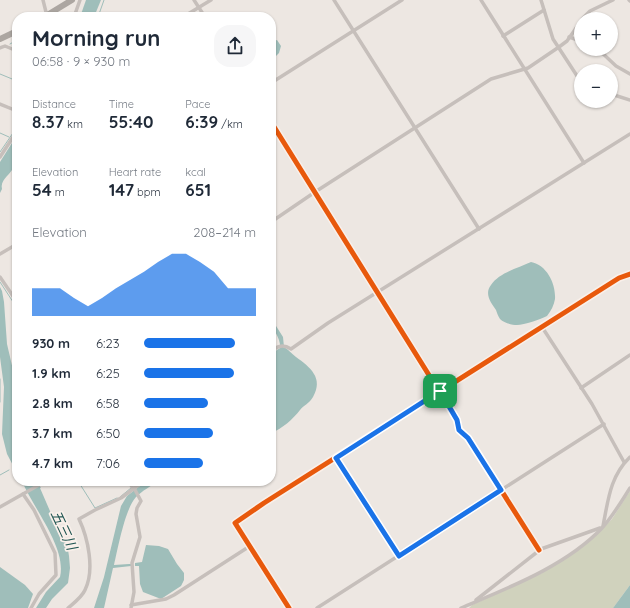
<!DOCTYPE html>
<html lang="en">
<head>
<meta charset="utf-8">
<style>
	body { margin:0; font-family:Quicksand,"Noto Sans JP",sans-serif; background:#f6f6f7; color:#1f2937; height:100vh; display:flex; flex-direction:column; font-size:15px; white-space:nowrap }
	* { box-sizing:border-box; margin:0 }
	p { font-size:13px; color:#747a83 }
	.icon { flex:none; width:22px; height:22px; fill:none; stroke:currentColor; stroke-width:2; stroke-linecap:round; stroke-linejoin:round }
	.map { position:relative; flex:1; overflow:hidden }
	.panel { position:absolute; left:12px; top:12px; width:264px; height:474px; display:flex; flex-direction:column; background:#fff; border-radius:16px; box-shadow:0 1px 3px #0004 }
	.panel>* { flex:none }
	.fabs { position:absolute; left:574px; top:12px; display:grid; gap:8px }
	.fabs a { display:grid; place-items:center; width:44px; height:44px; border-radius:50%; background:#fff; box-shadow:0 1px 3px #0004; font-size:20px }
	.pin { position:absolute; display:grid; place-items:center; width:34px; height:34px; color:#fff; margin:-17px; border-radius:8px; box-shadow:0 2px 6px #0006 }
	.round { display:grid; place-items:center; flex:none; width:42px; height:42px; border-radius:16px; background:#f6f6f7 }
	.overview { display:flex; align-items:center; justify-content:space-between; height:68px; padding:0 20px }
	h1 { font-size:22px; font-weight:700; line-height:30px }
	.stats { display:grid; grid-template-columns:repeat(3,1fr); gap:6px; height:68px; padding:4px 20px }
	.stats div { display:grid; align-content:center }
	.stats b { font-size:17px; font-weight:700 }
	.stats small { font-size:11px; font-weight:400 }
	.stats p { font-size:11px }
	.chart { height:112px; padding:8px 20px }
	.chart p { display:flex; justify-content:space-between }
	.chart svg { width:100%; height:72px; margin-top:4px; fill:#1a73e8; opacity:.7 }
	ul { padding:0 20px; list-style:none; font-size:13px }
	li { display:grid; grid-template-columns:64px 48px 1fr; align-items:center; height:30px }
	li i { height:10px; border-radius:5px; background:#1a73e8 }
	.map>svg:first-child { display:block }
	.green { fill:#d0d2bd }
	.water { fill:#9fbeba }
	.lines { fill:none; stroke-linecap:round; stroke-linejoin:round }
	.stream { stroke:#9fbeba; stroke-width:1 }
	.street { stroke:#c6bfbb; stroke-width:3.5 }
	.highway { stroke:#aca6a1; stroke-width:6 }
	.cycleway-casing { stroke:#f9f0ea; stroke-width:8 }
	.cycleway { stroke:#e8590c; stroke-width:5 }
	.route-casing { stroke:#fff; stroke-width:8 }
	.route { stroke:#1a73e8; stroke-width:5 }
	.labels { text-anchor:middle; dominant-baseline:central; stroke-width:3.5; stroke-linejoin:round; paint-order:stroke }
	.water-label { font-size:14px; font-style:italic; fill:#215653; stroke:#f9f0ea }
</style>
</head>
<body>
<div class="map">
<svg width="630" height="608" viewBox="0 0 630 608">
	<rect width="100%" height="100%" fill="#ede7e2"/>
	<path class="green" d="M630 491V585L613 608H469L472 605 542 573 590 541 612 519Z"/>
	<g class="water">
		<path d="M86 0H101L94 17H80Z"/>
		<path d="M271 39 273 41 277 40 281 46 279 53 271 61Z"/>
		<path d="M17 135C17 148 19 159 12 170 8 176 0 181 2 189L0 193V162Z"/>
		<path d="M531 262C547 265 556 284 555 299 554 305 551 311 547 316 541 319 524 325 517 325 512 325 504 323 500 319 498 316 497 313 496 310 491 303 484 294 491 285 499 273 518 268 531 262Z"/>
		<path d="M0 287 2 291 4 302 7 344 17 387 14 420V436L17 451V473L7 454 2 434 4 387 0 357Z"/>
		<path d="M271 318 283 337 284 347C289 350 291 353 296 357 310 367 324 378 313 397 309 404 304 405 300 410 293 419 282 429 271 433V354L280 348C281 336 271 330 271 318Z"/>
		<path d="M22 481H36L41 488H40L53 518 67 544 69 556 70 568 68 583 52 599 46 608H36L46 592 60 577C67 548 33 508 22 481Z"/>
		<path d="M146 481H158C151 486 142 491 136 497 125 509 118 548 114 565L129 564H131V566L113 568 104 608H94L104 577 121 506 127 496Z"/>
		<path d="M146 545 159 546 168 549 177 564 184 573V580L181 586 161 599 143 592 140 584 139 566H135V563L142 562Z"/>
		<path d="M0 567 25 585 33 594 28 608H0Z"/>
		<path d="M630 585V608H613Z"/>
	</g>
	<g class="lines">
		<g class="stream">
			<path d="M98 17 104 0"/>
			<path d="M10 44 17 40"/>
			<path d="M0 74 17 81"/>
			<path d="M0 133 9 137"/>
			<path d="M0 152 17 127"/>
			<path d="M0 282 17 308"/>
			<path d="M0 379V402"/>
			<path d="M0 475 9 470"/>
			<path d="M78 481 95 508 117 498"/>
			<path d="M126 481 129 485"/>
			<path d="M120 497 131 488"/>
		</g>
		<g class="street">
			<path d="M43 0 47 16"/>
			<path d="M194 0 205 17"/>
			<path d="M334 0 479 229"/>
			<path d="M481 0 584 163"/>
			<path d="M541 0 553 39 581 82"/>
			<path d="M629 0 630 1"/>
			<path d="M74 17 80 0"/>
			<path d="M183 17 211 0"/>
			<path d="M582 19 590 11 613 0"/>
			<path d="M503 36 544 10"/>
			<path d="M569 37 581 41"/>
			<path d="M0 48 5 46 17 51"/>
			<path d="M598 49 616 66 630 74"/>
			<path d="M271 83 402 0"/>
			<path d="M611 94 630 100"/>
			<path d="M0 104 17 111"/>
			<path d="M271 122 457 420 459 430 468 438 539 550"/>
			<path d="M0 157 17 131"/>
			<path d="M271 222 315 192 491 79 528 68 559 47 567 41 581 21"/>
			<path d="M0 254 17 244"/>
			<path d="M0 277 17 302"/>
			<path d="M542 327 592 404 624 462"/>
			<path d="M271 351C278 346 283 344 291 349L328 323 630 134"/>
			<path d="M581 388 630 355"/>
			<path d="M336 458 399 556"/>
			<path d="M129 481 133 489"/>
			<path d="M23 494 34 510 55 553 56 575 39 594 31 608"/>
			<path d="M0 507 46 481"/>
			<path d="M603 526C608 501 610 476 630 457"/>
			<path d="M476 600 541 549 600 528"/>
			<path d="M131 605 166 599 174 595 250 546"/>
			<path d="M68 608C74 603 82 597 85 590 95 570 88 538 79 519L95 510 121 498 144 481"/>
			<path d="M131 608 134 592 132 563 140 537 136 514 137 508 141 501 134 488"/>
			<path d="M289 608 235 523 264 503 619 278 630 274"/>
			<path d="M317 608 604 424"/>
			<path d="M461 608C508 588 566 566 602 528 613 516 621 502 630 488"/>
		</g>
		<g class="highway">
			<path d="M44 17 72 0"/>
			<path d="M0 39 17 31"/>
		</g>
		<g class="cycleway-casing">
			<g id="cycleway">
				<path d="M271 122 457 420 459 430 468 438 539 550"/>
				<path d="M289 608 235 523 264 503 619 278 630 274"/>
			</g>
		</g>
		<use href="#cycleway" class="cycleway"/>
	</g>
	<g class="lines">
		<g class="route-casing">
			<path id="route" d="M440 391 457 420 459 430 468 438 501 490 399 556 336 458Z"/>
		</g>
		<use href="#route" class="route"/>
	</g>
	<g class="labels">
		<g class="water-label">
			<text transform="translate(64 530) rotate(65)">五三川</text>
		</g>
	</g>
</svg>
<div class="fabs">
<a>+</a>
<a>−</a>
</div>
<div class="pin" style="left:440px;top:391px;background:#1e9e55"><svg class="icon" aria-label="arrive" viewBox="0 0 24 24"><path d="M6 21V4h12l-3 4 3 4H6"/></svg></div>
<section class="panel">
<div class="overview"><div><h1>Morning run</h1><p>06:58 · 9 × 930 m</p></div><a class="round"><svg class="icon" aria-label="share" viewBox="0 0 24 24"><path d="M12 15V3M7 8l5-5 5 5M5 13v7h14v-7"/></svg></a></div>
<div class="stats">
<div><p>Distance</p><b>8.37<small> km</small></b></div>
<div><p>Time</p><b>55:40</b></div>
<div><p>Pace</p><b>6:39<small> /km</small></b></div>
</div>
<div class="stats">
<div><p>Elevation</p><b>54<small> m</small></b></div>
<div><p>Heart rate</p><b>147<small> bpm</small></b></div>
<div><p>kcal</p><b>651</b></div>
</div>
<div class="chart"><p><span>Elevation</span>208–214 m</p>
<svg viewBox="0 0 160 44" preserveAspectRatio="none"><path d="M0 44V27L10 27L20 27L30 33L40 38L50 33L60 27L70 22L80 17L90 11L100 6L110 6L120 11L130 17L140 27L150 27L160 27V44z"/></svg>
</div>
<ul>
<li><b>930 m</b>6:23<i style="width:81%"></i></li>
<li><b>1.9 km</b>6:25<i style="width:80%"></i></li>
<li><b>2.8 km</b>6:58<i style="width:57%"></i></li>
<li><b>3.7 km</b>6:50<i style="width:62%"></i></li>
<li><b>4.7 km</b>7:06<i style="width:53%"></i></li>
</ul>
</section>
</div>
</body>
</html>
